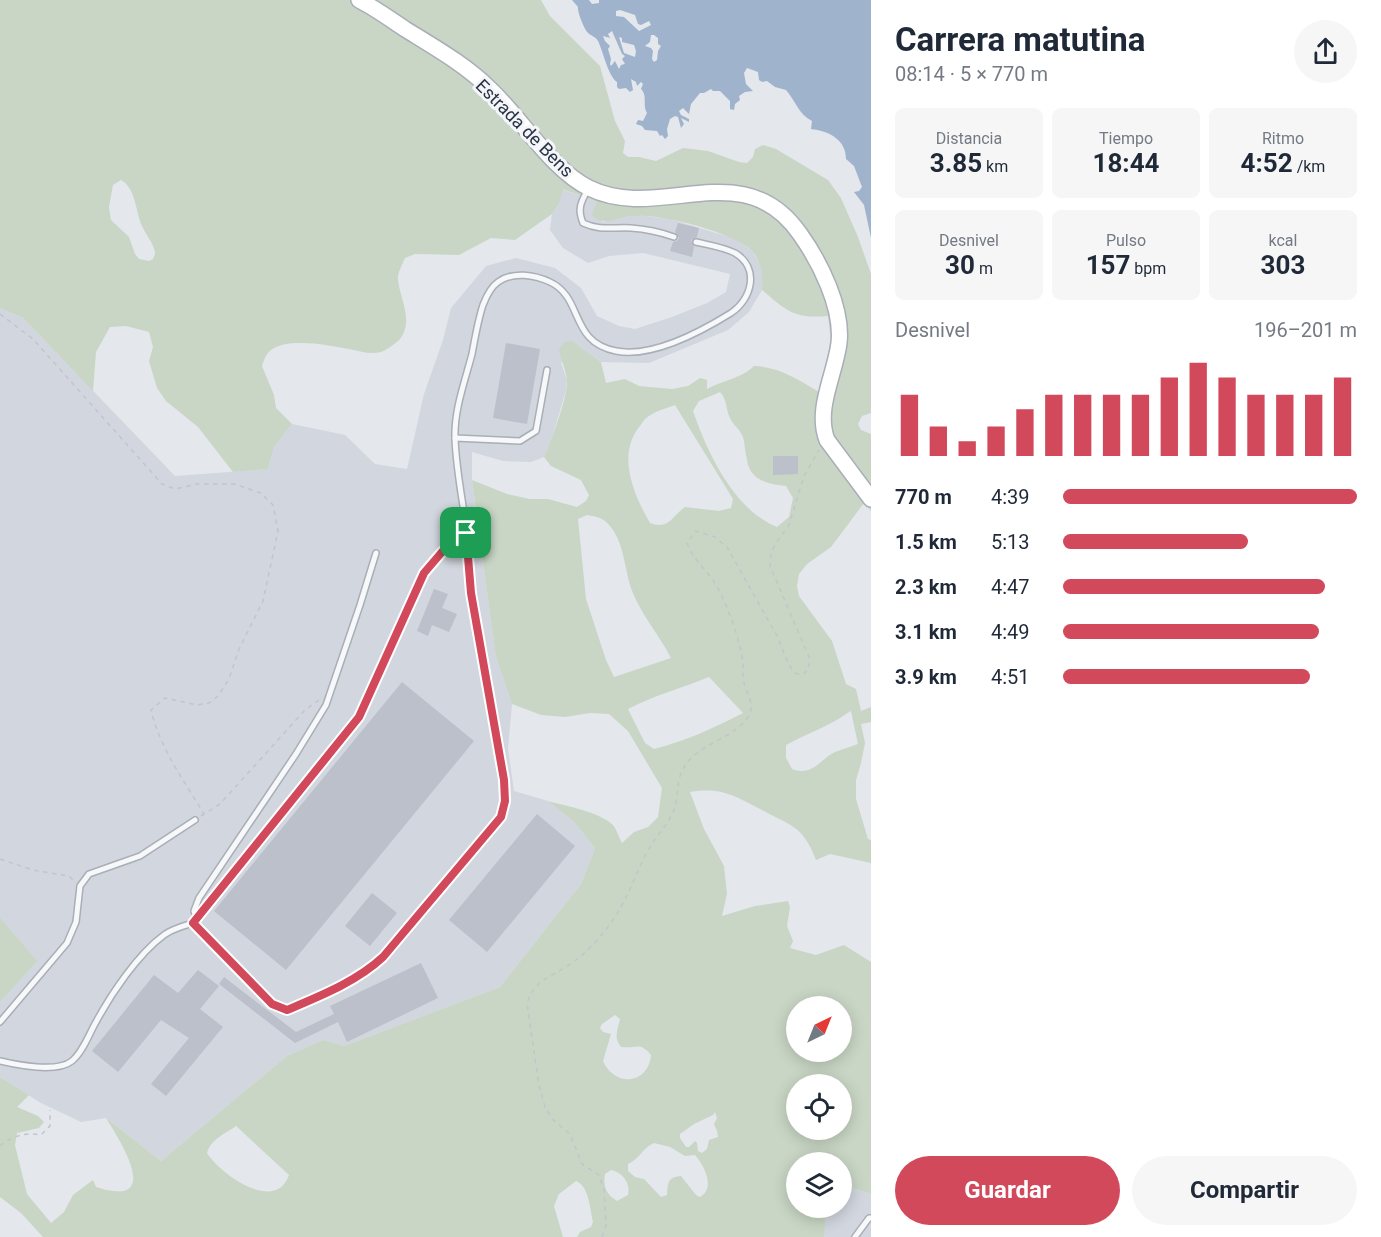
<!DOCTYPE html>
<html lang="es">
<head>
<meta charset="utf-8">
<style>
	body { margin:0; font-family:Roboto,sans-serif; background:#f6f6f7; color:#1f2937; height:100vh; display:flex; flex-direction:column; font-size:22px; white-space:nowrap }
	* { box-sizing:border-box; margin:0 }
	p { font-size:20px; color:#747a83 }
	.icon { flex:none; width:33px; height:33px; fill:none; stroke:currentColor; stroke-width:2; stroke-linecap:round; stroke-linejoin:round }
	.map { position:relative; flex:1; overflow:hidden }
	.drawer { display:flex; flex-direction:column; background:#fff; width:510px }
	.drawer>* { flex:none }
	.needle { width:39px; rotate:43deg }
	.controls { position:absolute; left:786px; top:996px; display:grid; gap:12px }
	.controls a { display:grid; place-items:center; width:66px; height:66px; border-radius:50%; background:#fff; box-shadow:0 3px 15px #0003; font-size:30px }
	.pin { position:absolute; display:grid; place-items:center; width:51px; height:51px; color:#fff; margin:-26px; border-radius:12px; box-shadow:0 3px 9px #0006 }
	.round { display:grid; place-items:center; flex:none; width:63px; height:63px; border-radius:32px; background:#f6f6f7 }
	.head { display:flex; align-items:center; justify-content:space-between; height:102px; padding:0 24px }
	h1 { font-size:33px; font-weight:700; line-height:45px }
	.stats { display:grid; grid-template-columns:repeat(3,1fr); gap:9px; height:102px; padding:6px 24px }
	.stats div { display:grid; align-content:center; border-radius:9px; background:#f6f6f7; text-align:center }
	.stats b { font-size:26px; font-weight:700 }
	.stats small { font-size:16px; font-weight:400 }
	.stats p { font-size:16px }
	.chart { height:168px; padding:12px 24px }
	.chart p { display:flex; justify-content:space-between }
	.chart svg { width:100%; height:108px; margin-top:6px; stroke:#d1495b; stroke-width:6 }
	.action { display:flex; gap:12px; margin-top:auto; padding:12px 24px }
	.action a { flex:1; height:69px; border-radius:36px; background:#d1495b; color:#fff; font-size:24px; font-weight:700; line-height:69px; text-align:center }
	.action a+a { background:#f6f6f7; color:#1f2937 }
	ul { padding:0 24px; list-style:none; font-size:20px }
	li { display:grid; grid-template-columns:96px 72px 1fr; align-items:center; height:45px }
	li i { height:15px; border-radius:8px; background:#d1495b }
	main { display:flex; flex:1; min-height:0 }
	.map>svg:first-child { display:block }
	.built { fill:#d2d6de }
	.green { fill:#c9d6c5; fill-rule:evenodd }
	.water { fill:#9fb4cc; fill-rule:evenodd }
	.building { fill:#bbc0ca }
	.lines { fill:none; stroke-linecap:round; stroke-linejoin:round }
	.lane-casing { stroke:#a9aeb7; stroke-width:8 }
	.secondary-casing { stroke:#a9aeb7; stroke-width:18 }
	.path { stroke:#c2c5cb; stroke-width:1.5; stroke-dasharray:4.5 4.5; stroke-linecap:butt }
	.lane { stroke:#f7f8fa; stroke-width:5 }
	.secondary { stroke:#fff; stroke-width:15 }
	.route-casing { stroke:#fff; stroke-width:12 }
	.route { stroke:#d1495b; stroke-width:8 }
	.labels { text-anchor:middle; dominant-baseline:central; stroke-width:6; stroke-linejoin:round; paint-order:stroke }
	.street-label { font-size:18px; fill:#2b3445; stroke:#f4f6f9 }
</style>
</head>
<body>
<main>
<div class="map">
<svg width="871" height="1237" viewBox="0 0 871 1237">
	<rect width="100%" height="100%" fill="#e4e7ec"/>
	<g class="built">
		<path d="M562 189 597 202 602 222 636 215 670 219 736 239 752 251 761 265 763 279 762 290 749 312 728 330 649 363 601 362 580 347 561 363 567 380 566 390 551 441 544 457 531 462 503 461 472 452V480L496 657 512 704 508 749 514 791 548 801 573 821 595 848 581 884 500 987 344 1046 323 1040 287 1056 161 1161 106 1118 81 1122 41 1103 0 1077V1002L36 961 0 919V308L23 318 175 476 268 469 274 447 292 424 345 435 375 464 407 469 424 394 443 340 451 308 486 266 516 258 555 268 581 288 597 316 619 326 635 329 672 317 707 303 726 292 730 274 643 253 609 256 588 263 563 248 550 230 552 214 559 204Z"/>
		<path d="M853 1188 871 1194V1237H822V1224L836 1208H842V1201Z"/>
	</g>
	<g class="green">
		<path d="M0 0H541L550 16 600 66 615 121 625 141 623 153 628 157H639L656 161 683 148 708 151 739 162 747 163 753 157 755 149 763 145 776 149 828 180 841 198 858 237 871 274V413L862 416 858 424 861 430 871 434V511L864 503 831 547 807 564 799 574 797 586 799 596 832 641 846 684 856 689 861 711 871 707V722L861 724 865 743 861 763 856 780V799L868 839 871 840V863L830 854 816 860C802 824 790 826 760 809 733 795 721 787 690 792L704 829 724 866 727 894 722 916 755 906 788 901 790 907 787 926 793 941 790 948 816 955 844 945 871 962V1194L853 1188 842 1201V1162H796V1208H836L825 1220 824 1237H577L580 1232 591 1227 593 1222C590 1209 589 1186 576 1181L559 1194 554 1206 563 1237H43L21 1213 0 1197V1077L29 1095 17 1107 38 1116 44 1122 39 1128 17 1133 15 1145 27 1194 51 1223 64 1212 73 1195 93 1180 96 1187C164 1209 121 1142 106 1118L161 1161 287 1056 323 1040 344 1046 500 987 581 884 595 848 573 821 548 801C566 806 600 812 613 825 617 830 619 838 622 843L634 832 648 827 658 817 662 788 628 731 609 714 590 713 565 717 541 715 512 704 496 657 472 480 507 494 530 499H548L577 507 586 501 589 495 581 480 551 466 544 457C551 442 567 398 567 383 567 372 561 360 559 350L564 342 572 341 601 362 606 383 625 379 639 386 672 389 688 386 700 378 707 380V389C723 380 741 379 754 366 780 367 797 379 819 392L831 341 828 316C794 319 787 311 762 290 763 276 762 262 752 251 736 233 659 213 634 216 624 216 613 222 603 221 598 221 594 218 592 214L597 202 563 189 559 204 552 214 515 240 491 238 459 255 415 254 405 258C402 265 397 274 398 280 400 299 414 321 400 339 396 343 387 350 381 352 370 355 359 351 349 349 330 345 287 337 271 350 266 354 264 360 262 366L274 395 276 408 292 424 274 447 268 469 233 472 198 427 166 401 157 388 149 361 153 347 149 332 126 326 110 327 96 352 93 391 23 318 0 308ZM121 180C137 189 135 213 143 228 146 235 152 241 154 249 156 254 155 254 153 259L149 261 139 259 135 254 129 237 111 220 109 207 113 185ZM720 392C728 401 725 408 730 418 733 425 740 429 743 437 745 444 745 453 747 460 750 481 769 484 786 486L793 498 789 517 777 527C734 510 707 452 693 411L699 401ZM675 405 733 499 731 508 719 511 685 507C671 517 669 530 650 523 634 495 616 455 640 426 642 423 645 418 649 416 656 411 667 408 675 405ZM587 515C593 516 600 517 605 521 623 536 624 564 630 585 638 611 659 634 671 658L614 677 606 660 586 599 578 519ZM709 677 743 713C714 728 686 741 654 749L645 743 628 709C655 695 682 688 709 677ZM851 711 858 744C851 747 842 749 835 752 820 759 813 777 792 769L786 758V745C802 736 819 730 835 721 841 718 845 714 851 711ZM796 1006H842V1052H796ZM615 1015 620 1019C618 1030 613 1037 621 1047 636 1049 640 1041 651 1055 649 1083 616 1089 603 1061L611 1034 603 1032 600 1028 602 1024ZM796 1084H842V1130H796ZM715 1112 717 1118 714 1124 717 1131 718 1137 709 1140 707 1149 702 1153 698 1151 697 1143 695 1141 689 1147H686L680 1138V1134L694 1124 713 1115ZM236 1126 289 1175C276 1214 220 1174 207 1153 211 1139 225 1134 236 1126ZM654 1143 670 1147 685 1156 695 1155C704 1165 716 1188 700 1197L696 1195 681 1176C667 1177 668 1184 667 1195L661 1197 644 1179 635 1177 628 1171V1164C639 1160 643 1147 654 1143ZM611 1170C622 1172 631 1183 628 1195L617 1201C606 1194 603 1187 605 1174Z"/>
		<path d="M0 918 37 961 0 1002Z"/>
	</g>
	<path class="water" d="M572 0H589L592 4 599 3V0H871V238L864 205 854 192 859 191 862 187 854 166 846 159C846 139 828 131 811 129L812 121C799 115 795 100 786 90L775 87 767 81 762 82 759 80 758 72 747 68 744 73 746 84 753 91 745 92 739 96 740 100 735 104 734 110 730 109V101L720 91H713L711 89 704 93H700L691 104 689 114 683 108 679 111 681 115 689 119V122L681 118 684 124 681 128 678 117 675 116 670 119 667 129 668 136 665 139 662 135 660 136 657 131 645 130 642 126 636 124 638 120 643 121 647 113C642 105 648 96 641 89L643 84 641 82 637 86 636 82 631 79 633 90 630 92 626 88 619 89 617 87V82C608 76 603 51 598 41 595 36 591 36 587 32 584 28 577 12 578 7ZM620 10 635 15 638 24 641 25 649 21 651 25 639 31 624 17 616 16V11ZM612 31 622 54 625 56 622 59 625 64 621 65 619 69 615 61 611 66 610 64 611 59 608 49 610 46 605 41 603 36 610 38 608 34ZM651 35H654L658 38V44L661 46 658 51 657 60 654 62 652 59 653 51 651 48 645 46 650 42ZM619 37 622 38V42L634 45 636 51 635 57 624 53Z"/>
	<g class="building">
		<path d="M678 223 699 228 697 237 691 240 694 247 692 257 670 251 673 242 677 241 679 238 675 232Z"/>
		<path d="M506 343 540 349 527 424 493 418Z"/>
		<path d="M773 456H798V474L773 475Z"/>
		<path d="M434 589 448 594 442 608 457 614 449 632 432 625 428 636 417 631Z"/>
		<path d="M402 682 474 741 286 970 214 911Z"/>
		<path d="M537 814 575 846 487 952 449 920Z"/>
		<path d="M372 893 397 913 370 946 345 926Z"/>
		<path d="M421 963 438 998 347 1042 338 1022 295 1043 219 984 224 977 296 1032 334 1014 330 1006Z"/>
		<path d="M198 970 219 986 200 1009 223 1027 166 1096 151 1084 189 1038 161 1020 118 1072 92 1051 154 975 178 993Z"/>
	</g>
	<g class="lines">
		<g class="lane-casing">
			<g id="lane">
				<path d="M588 189C581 202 577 209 583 223 600 231 613 227 631 228 646 229 660 232 674 237"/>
				<path d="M455 438 520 441 536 431 547 370"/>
				<path d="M467 533 471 593 504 780 505 801 501 817 383 958C356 982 320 996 287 1010L272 1004 193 923 359 717 425 573 442 552 454 541Z"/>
				<path d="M467 533C463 502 456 470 455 438 454 410 465 381 472 354 475 338 478 320 483 305 486 297 491 287 498 282 513 271 535 275 550 282 584 298 569 342 616 351 652 358 702 331 731 313 752 299 760 268 735 253 723 247 709 245 696 242"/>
				<path d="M197 919 194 911 199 898 296 754 326 705 360 605 376 553"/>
				<path d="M0 1022 67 943 76 922 80 886 89 874 140 856 195 820"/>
				<path d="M0 1061C17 1065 57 1073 72 1061 83 1052 89 1034 96 1022 111 994 138 954 164 935 172 929 183 926 193 923"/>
				<path d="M855 1237 869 1218H871"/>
			</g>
		</g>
		<g class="secondary-casing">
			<path id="secondary" d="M359 0C375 8 390 19 405 29 434 47 466 65 490 89 521 118 552 170 589 188 660 223 743 152 800 234 820 262 843 308 839 343 835 375 815 409 827 440L871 499"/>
		</g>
		<g class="path">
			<path d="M0 314 33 339 162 484 175 489 197 484H234L261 493 273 505 278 531 263 601 239 649 229 679 218 696 209 703 197 705 165 698 151 710C160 748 184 781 204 814"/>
			<path d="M201 816 220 804 305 710 319 700"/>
			<path d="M0 859 33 870 69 876 73 880"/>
			<path d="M0 1146C12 1136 25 1132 41 1135L50 1126V1110"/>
			<path d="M602 1237 606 1225 604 1190 599 1175 582 1164 570 1134 552 1119 545 1107 539 1085 527 1004C534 979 552 977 572 963 586 953 597 941 607 928 625 906 633 880 645 856 653 839 667 827 674 810 679 797 676 783 682 771 695 743 732 741 748 717 756 706 747 694 744 683 742 674 744 665 742 656 738 635 729 611 720 592 711 573 694 562 687 543L696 531 715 537 727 547 777 636 789 665 795 673 802 675C809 670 810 666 809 657L770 566 771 553 776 543 789 525 804 476 819 450"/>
		</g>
		<use href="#lane" class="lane"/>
		<use href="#secondary" class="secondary"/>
	</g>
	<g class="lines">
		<g class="route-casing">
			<path id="route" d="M466 533 471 593 504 780 505 801 501 817 383 957C356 982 320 996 287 1010L272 1004 193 923 359 717 424 573 442 552 454 541Z"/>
		</g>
		<use href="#route" class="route"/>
	</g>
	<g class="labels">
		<g class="street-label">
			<text transform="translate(525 128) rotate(45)">Estrada de Bens</text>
		</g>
	</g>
</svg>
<div class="controls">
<a><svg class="needle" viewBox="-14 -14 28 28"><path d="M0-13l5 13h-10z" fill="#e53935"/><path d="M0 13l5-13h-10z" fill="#747a83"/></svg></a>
<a><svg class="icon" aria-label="locate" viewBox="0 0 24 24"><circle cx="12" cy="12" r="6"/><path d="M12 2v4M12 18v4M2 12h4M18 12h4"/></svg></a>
<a><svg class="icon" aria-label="layers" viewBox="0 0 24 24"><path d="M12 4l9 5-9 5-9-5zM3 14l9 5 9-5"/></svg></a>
</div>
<div class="pin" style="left:466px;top:533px;background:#1e9e55"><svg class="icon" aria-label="arrive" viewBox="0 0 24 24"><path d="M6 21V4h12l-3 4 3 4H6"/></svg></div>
</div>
<section class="drawer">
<div class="head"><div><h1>Carrera matutina</h1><p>08:14 · 5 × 770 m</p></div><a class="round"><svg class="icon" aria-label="share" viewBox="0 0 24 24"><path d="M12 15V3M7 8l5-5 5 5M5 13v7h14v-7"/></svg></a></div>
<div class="stats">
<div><p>Distancia</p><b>3.85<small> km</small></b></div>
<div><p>Tiempo</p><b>18:44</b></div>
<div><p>Ritmo</p><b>4:52<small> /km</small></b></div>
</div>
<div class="stats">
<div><p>Desnivel</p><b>30<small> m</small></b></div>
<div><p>Pulso</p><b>157<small> bpm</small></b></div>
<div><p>kcal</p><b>303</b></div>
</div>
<div class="chart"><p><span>Desnivel</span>196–201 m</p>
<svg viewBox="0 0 160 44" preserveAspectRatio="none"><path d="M5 44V19M15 44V32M25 44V38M35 44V32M45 44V25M55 44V19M65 44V19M75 44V19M85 44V19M95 44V12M105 44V6M115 44V12M125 44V19M135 44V19M145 44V19M155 44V12"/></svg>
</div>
<ul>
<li><b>770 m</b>4:39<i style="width:100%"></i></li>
<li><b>1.5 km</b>5:13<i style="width:63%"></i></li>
<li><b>2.3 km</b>4:47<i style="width:89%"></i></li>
<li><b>3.1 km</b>4:49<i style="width:87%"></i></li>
<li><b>3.9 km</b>4:51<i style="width:84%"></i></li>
</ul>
<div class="action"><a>Guardar</a><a>Compartir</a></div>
</section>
</main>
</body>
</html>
